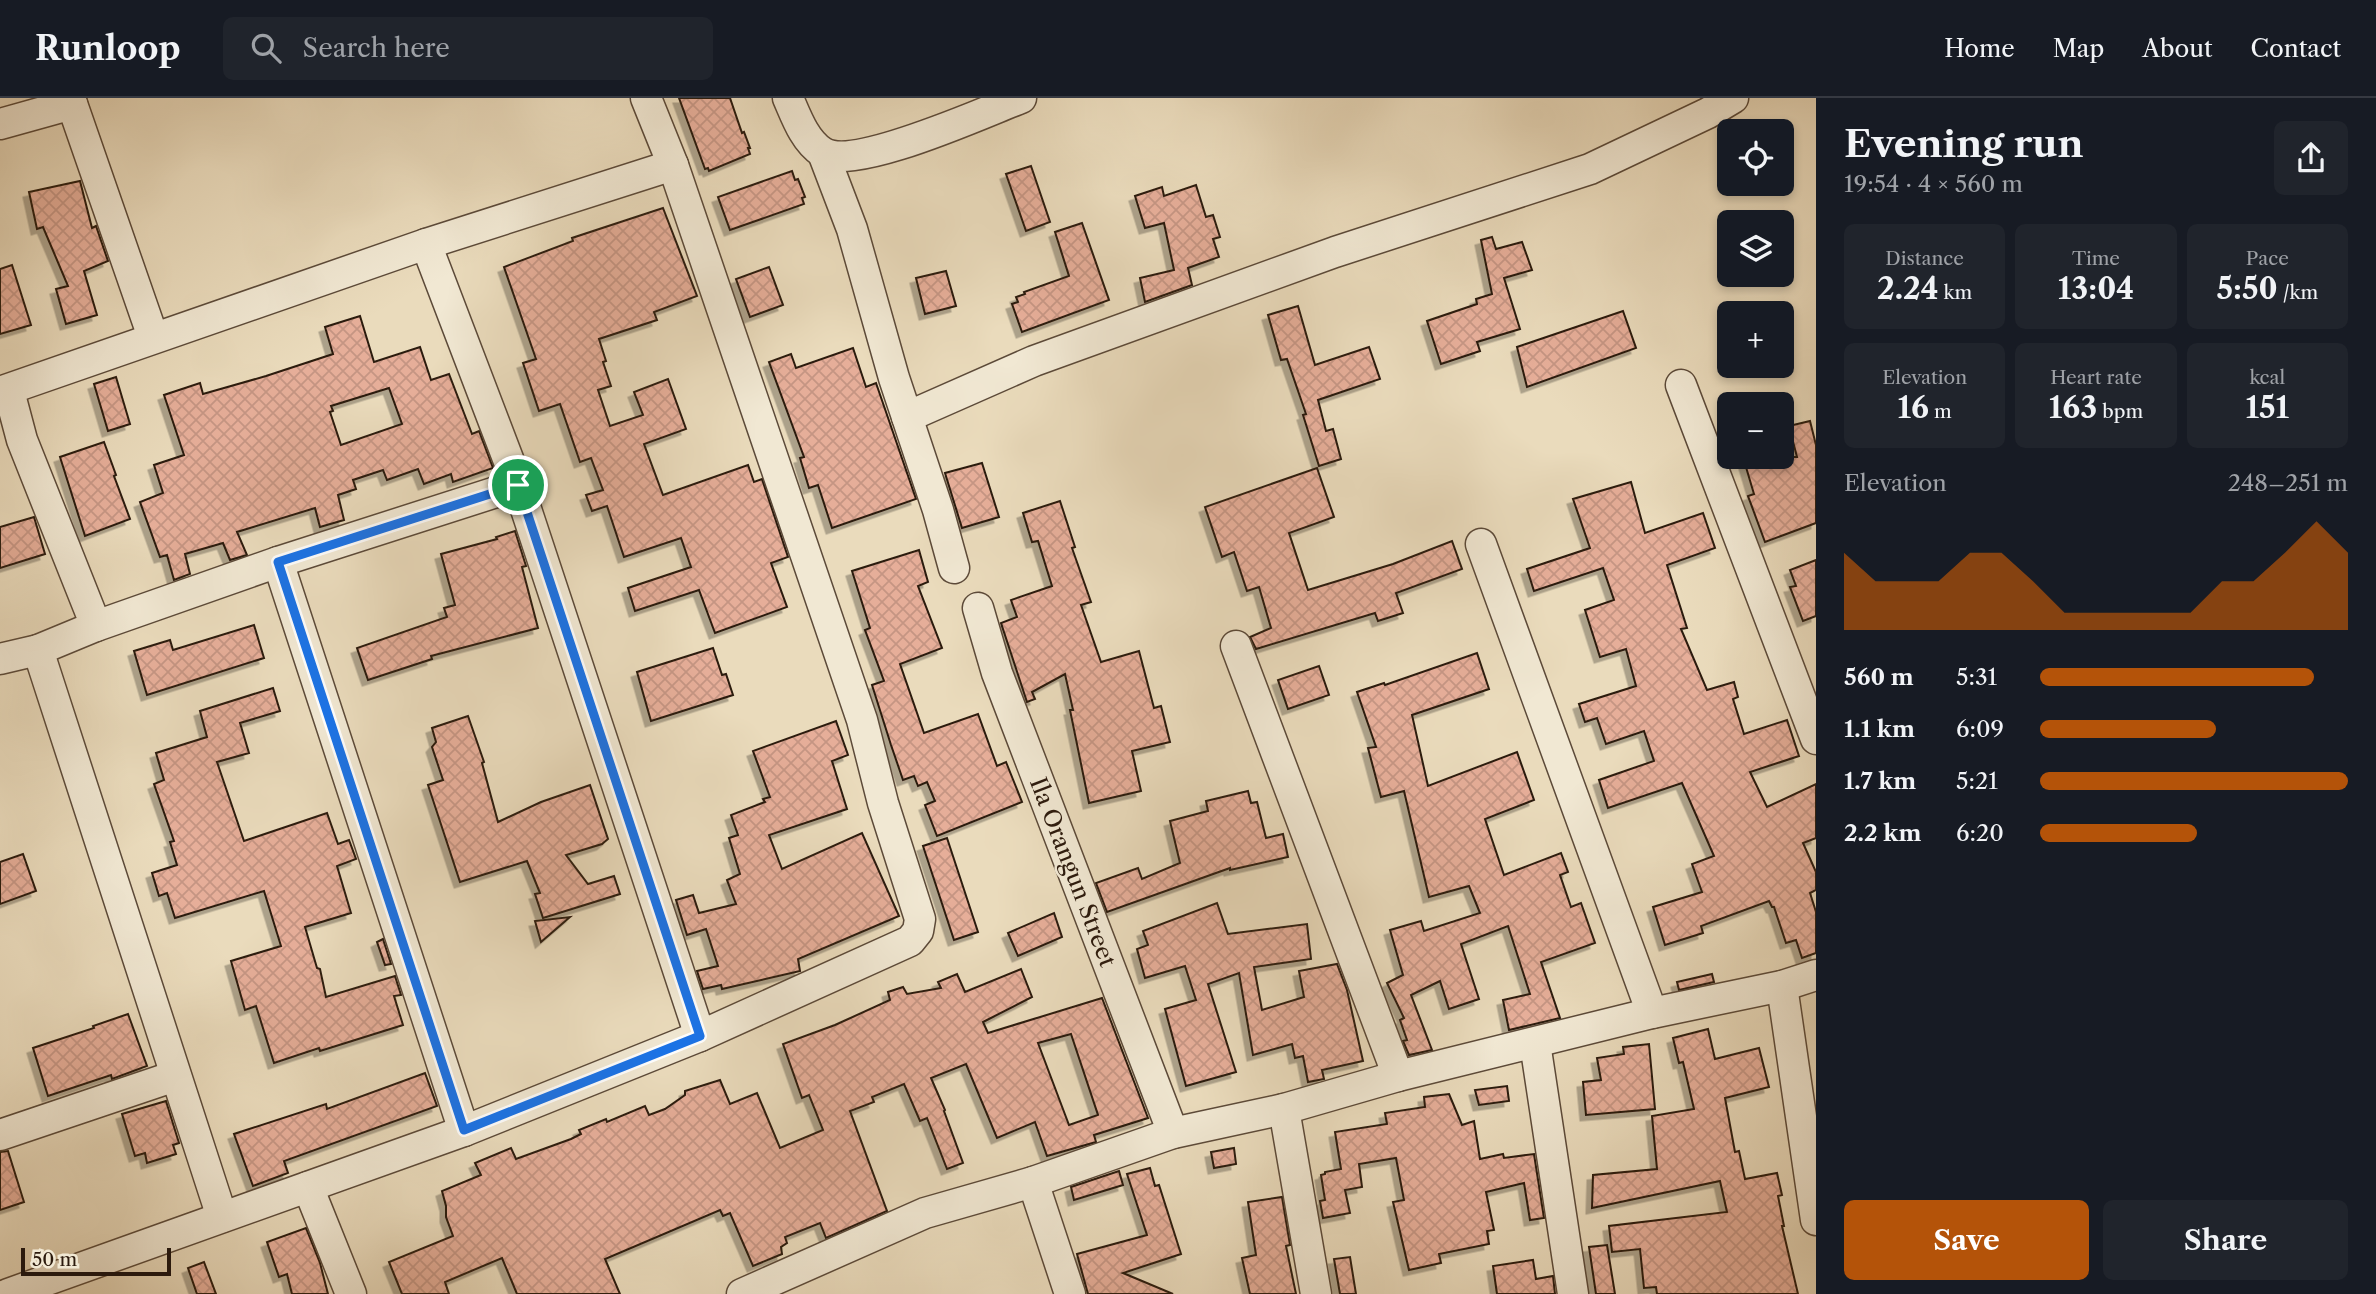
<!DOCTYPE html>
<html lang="en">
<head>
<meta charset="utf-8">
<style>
	body { margin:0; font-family:"Libre Caslon Text",serif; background:#20242c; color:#f1f3f6; height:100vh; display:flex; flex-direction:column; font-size:26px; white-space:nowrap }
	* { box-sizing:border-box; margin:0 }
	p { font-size:23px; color:#9ea1a6 }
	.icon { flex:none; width:38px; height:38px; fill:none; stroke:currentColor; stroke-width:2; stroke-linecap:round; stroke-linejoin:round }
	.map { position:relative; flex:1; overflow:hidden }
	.side { display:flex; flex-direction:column; background:#171b24; width:560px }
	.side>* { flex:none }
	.controls { position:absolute; left:1717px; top:21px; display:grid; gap:14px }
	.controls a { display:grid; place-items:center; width:77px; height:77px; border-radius:10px; background:#171b24; box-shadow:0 4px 10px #0003; font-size:35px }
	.scale { position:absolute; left:21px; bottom:18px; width:150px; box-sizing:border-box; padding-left:7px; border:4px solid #2c1a0d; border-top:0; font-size:19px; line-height:24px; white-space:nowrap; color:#2c1a0d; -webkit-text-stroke:5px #f1e8d3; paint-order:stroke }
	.pin { position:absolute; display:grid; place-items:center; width:60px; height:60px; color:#fff; margin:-30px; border:4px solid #fff; border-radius:50%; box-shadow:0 2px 7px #0007 }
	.round { display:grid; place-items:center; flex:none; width:74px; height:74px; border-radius:10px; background:#20242c }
	.summary { display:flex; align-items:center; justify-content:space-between; height:119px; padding:0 28px }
	h1 { font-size:38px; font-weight:700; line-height:52px }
	.metrics { display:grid; grid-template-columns:repeat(3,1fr); gap:10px; height:119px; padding:7px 28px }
	.metrics div { display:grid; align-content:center; border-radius:10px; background:#20242c; text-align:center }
	.metrics b { font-size:30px; font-weight:700 }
	.metrics small { font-size:19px; font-weight:400 }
	.metrics p { font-size:19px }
	.chart { height:196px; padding:14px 28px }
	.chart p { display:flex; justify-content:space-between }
	.chart svg { width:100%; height:126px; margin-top:7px; fill:#b45309; opacity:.7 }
	.cta { display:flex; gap:14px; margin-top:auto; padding:14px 28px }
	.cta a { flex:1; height:80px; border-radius:10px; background:#b45309; color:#fff; font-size:28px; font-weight:700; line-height:80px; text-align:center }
	.cta a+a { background:#20242c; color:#f1f3f6 }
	ul { padding:0 28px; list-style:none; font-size:23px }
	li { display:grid; grid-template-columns:112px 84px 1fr; align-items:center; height:52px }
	li i { height:18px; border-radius:9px; background:#b45309 }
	header { display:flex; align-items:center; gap:42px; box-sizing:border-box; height:98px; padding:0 35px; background:#171b24; border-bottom:2px solid #363941 }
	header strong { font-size:33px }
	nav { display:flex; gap:38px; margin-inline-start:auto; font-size:24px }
	.search { width:490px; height:63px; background:#20242c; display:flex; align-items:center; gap:18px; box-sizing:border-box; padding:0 24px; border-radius:10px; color:#9ea1a6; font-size:26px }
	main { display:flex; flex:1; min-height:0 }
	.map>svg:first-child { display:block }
	.building { fill:url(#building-cross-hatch); stroke:#2c1a0d; stroke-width:2; fill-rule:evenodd; filter:url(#shadow) }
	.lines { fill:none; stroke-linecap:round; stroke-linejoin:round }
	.minor-casing { stroke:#5c4a39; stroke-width:33 }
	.minor { stroke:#f1e8d3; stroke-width:30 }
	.route-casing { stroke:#fff; stroke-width:14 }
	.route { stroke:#1a73e8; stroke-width:9 }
	.labels { text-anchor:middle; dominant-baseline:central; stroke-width:5; stroke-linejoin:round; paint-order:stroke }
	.street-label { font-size:23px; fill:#2c1a0d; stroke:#f1e8d3 }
</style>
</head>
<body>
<header>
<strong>Runloop</strong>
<div class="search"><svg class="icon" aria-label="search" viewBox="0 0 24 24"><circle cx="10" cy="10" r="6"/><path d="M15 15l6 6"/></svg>Search here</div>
<nav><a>Home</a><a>Map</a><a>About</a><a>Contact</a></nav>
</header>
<main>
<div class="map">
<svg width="1816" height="1196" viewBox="0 0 1816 1196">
	<defs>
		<pattern id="building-cross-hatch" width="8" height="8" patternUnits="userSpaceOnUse" patternTransform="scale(1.75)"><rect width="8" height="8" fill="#e6ae99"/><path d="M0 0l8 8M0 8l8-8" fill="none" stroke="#c59583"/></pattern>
		<filter id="shadow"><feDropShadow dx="-5.5" dy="5.5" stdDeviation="0" flood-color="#0004"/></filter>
	</defs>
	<rect width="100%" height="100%" fill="#eadbbc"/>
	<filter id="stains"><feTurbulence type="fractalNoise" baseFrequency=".00286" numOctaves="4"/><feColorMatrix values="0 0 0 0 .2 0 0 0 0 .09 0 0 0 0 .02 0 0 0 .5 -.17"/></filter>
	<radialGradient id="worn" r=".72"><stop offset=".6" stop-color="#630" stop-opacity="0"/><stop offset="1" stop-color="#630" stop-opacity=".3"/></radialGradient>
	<g class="building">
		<path d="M679 0H730L742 35 744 34 750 50H748L750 56 709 73 708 70 705 71Z"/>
		<path d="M1031 68 1050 124 1026 133 1006 76Z"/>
		<path d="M792 73 795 82 798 81 805 99 802 100 804 106 730 132 718 99Z"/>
		<path d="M80 83 92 130 96 128 108 163 84 173 97 217 66 226 56 191 68 188 43 129 37 131 29 94Z"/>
		<path d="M1196 87 1206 119 1213 117 1220 139 1213 141 1219 159 1188 170 1192 187 1145 204 1140 180 1174 172 1164 125 1145 130 1135 98 1162 89 1164 98Z"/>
		<path d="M663 110 697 198 654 214 657 222 599 241 606 263 603 264 611 288 598 292 610 328 643 317 634 294 668 281 686 331 644 346 663 397 748 367 754 384 762 381 788 459 771 465 787 509 715 535 699 492 635 513 628 490 691 469 681 440 624 459 607 408 592 413 586 397 603 392 591 360 580 364 560 306 539 313 523 265 536 261 504 169 573 143 572 140Z"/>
		<path d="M1082 125 1109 202 1022 234 1012 206 1018 204 1016 199 1025 196 1024 194 1069 178 1055 134Z"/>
		<path d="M1492 139 1496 151 1522 144 1532 172 1504 180 1520 231 1477 244 1480 253 1441 266 1427 223 1477 206 1476 201 1492 196 1481 142Z"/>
		<path d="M12 167 31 227 0 236V171Z"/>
		<path d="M769 169 783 207 750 219 736 181Z"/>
		<path d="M946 173 956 208 925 216 916 180Z"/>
		<path d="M1298 208 1315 267 1369 249 1380 281 1318 302 1326 333 1333 331 1341 361 1319 368 1303 317 1306 316 1287 261 1281 262 1268 217Z"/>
		<path d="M1623 213 1636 250 1527 289 1517 249Z"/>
		<path d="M360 218 374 264 420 249 431 282 449 276 472 336 479 333 493 370 453 384 451 376 424 386 418 371 387 382 383 372 353 382 356 391 338 397 344 422 320 429 315 410 237 434 247 457 230 462 223 445 185 456 190 476 174 482 167 457 160 459 140 404 163 395 154 367 184 357 164 297 200 285 203 296 266 278 333 256 325 229ZM389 290 402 326 341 347 330 314 333 313 331 308Z"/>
		<path d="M853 250 866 289 876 285 916 401 832 430 818 387 809 390 800 360 804 359 769 264 791 256 796 270Z"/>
		<path d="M116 279 130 326 108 333 94 286Z"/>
		<path d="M1810 323 1816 347V425L1765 444 1748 398 1754 396 1743 359H1797L1789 328Z"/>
		<path d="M104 344 116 377 114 378 130 421 85 438 60 359Z"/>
		<path d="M982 365 999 419 962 430 945 375Z"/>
		<path d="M1317 370 1334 419 1289 435 1308 492 1393 466 1452 443 1462 471 1396 495 1403 515 1378 523 1375 515 1256 551 1250 539 1271 530 1259 489 1247 493 1234 454 1222 459 1205 409Z"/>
		<path d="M1631 384 1645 435 1703 415 1715 450 1667 467 1687 530 1681 531 1707 592 1734 584 1738 599 1733 601 1744 636 1787 622 1799 658 1750 674 1767 709 1816 686V740L1803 745 1816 774V792L1810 795 1816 814V855L1802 860 1796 842 1786 845 1774 809H1772L1769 803 1701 828 1703 835 1665 847 1653 809 1702 794 1692 766 1714 758 1682 685 1608 710 1599 682 1654 663 1644 633 1606 646 1597 620 1585 624 1579 606 1636 588 1626 551 1600 559 1585 512 1614 502 1603 470 1534 493 1527 471 1590 450 1573 401Z"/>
		<path d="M1060 403 1075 449 1072 450 1091 504 1081 507 1101 564 1139 553 1154 610 1161 608 1170 644 1132 653 1141 693 1089 705 1070 612H1073L1065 576 1032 594 1035 601 1027 604 1001 525 1017 519 1011 502 1052 488 1038 443 1032 444 1023 415Z"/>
		<path d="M34 419 45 456 0 470V429Z"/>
		<path d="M515 433 526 468 522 469 538 530 431 558 432 561 368 582 357 550 447 519 444 510 455 507 441 456 497 441 496 439Z"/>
		<path d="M919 452 928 484 918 488 942 550 900 566 924 635 978 616 997 668 1006 664 1022 704 937 738 925 707 935 703 927 684 918 688 914 678 903 682 891 647 872 587 884 583 865 532 870 530 852 473Z"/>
		<path d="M1816 462V518L1803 523 1790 489 1796 488 1790 472Z"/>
		<path d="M254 527 264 560 147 597 134 553 170 542 173 552Z"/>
		<path d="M713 550 722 577 726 576 733 597 651 623 637 574Z"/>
		<path d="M1477 555 1489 591 1412 617 1428 688 1517 654 1534 702 1485 721 1504 777 1561 755 1568 774 1560 777 1571 809 1581 805 1595 845 1541 864 1560 920 1509 932 1503 902 1530 896 1508 828 1461 846 1479 901 1449 911 1440 883 1411 897 1432 952 1409 957 1403 943 1407 942 1400 922 1404 920 1387 885 1403 877 1390 832 1421 823 1424 833 1480 815 1469 788 1429 799 1404 693 1381 699 1368 650 1376 649 1357 594 1384 585 1385 587Z"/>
		<path d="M1319 568 1329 597 1288 611 1278 582Z"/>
		<path d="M273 590 280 613 240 625 249 655 217 664 244 743 327 715 338 746 349 742 356 761 337 768 351 815 305 829 317 870 320 871 326 899 395 878 401 897 394 898 403 927 320 953 319 950 274 965 256 908 245 912 231 863 281 848 264 793 175 820 167 795 159 798 152 775 177 767 170 744 174 743 154 686 164 682 156 655 207 639 200 613Z"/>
		<path d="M468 618 484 664 482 665 498 724 541 704 590 687 608 741 602 746 566 757 588 786 614 778 620 796 543 820 535 796 540 795 527 763 460 784 428 687 443 682 432 649 436 644 432 630Z"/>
		<path d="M836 623 848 657 832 663 847 711 769 737 782 771 862 735 899 818 798 861 800 873 722 891 721 887 703 891 697 873 718 868 706 831 687 837 676 802 693 797 699 815 736 806 727 782 740 776 729 740 738 737 731 717 765 704 763 701 770 699 753 653Z"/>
		<path d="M1248 693 1251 705 1257 704 1266 740 1283 736 1288 759 1230 772V770L1107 814 1096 785 1138 770 1142 781 1180 765 1170 723 1208 713 1206 703Z"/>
		<path d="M947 740 978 834 954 842 923 748Z"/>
		<path d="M23 756 36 793 0 806V764Z"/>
		<path d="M1217 805 1228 836 1307 826 1311 861 1254 869 1262 912 1304 899 1299 873 1337 866 1347 892 1363 963 1322 972 1324 981 1308 984 1303 958 1295 960 1292 946 1253 957 1239 875 1208 886 1236 974 1186 988 1165 911 1196 902 1185 868 1145 880 1137 851 1148 847 1143 833Z"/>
		<path d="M1054 815 1062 839 1018 858 1008 835Z"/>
		<path d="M570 819 541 844 535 823Z"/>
		<path d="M383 841 391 866 385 867 377 844Z"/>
		<path d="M1021 871 1032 899 983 924 988 935 1102 900 1148 1020 1094 1037 1096 1044 1047 1058 1035 1024 997 1040 966 966 931 980 945 1012 944 1013 963 1065 947 1071 927 1020 920 1023 904 986 872 999 874 1004 850 1013 887 1113 826 1140 820 1125 785 1139 787 1145 781 1149 782 1156 753 1168 730 1115 723 1118 720 1112 605 1161 620 1196H517L502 1160 445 1184 449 1196H402L389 1164 453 1138 446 1119V1108L442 1093 481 1077 475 1065 511 1050 516 1061 571 1041 581 1036 579 1032 606 1021 607 1024 645 1008 649 1017 665 1011 685 997V993L720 982 730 1006 757 995 780 1050 823 1032 809 997 802 1000 783 946 835 927 890 902 888 894 903 889 907 896 941 890 938 884 957 876 965 894ZM1071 936 1098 1017 1069 1027 1038 945Z"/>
		<path d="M1712 876 1714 884 1679 892 1677 884Z"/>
		<path d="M128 916 147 968 112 981 111 977 48 998 33 950 94 930 93 928Z"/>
		<path d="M1708 931 1715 961 1759 950 1769 989 1725 1000 1735 1054 1739 1053 1745 1081 1777 1075 1782 1097 1778 1098 1784 1128H1782L1798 1196H1657L1656 1189 1644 1190 1640 1151 1612 1154 1609 1128 1727 1114 1720 1083 1592 1110 1593 1077 1657 1071 1652 1018 1694 1011 1683 964 1679 965 1673 940Z"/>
		<path d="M1649 946 1655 1011 1586 1017 1583 984 1601 982 1597 960 1624 956 1623 949Z"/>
		<path d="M425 975 437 1008 284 1063 288 1075 253 1088 234 1036 326 1006 327 1011Z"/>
		<path d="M1507 988 1509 1003 1479 1007 1475 992Z"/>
		<path d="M1449 996 1462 1027 1474 1023 1480 1061 1503 1056 1504 1060 1534 1056 1544 1120 1530 1122 1524 1085 1486 1094 1494 1132 1487 1133 1489 1146 1439 1156 1441 1165 1409 1172 1393 1104 1404 1102 1396 1060 1359 1066 1362 1089 1345 1092 1350 1115 1323 1120 1320 1103 1325 1102 1321 1077 1325 1076V1074L1341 1071 1335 1034 1387 1026 1385 1015 1425 1009 1424 999Z"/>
		<path d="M166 1003 179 1045 173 1047 176 1056 147 1065 145 1055 135 1058 122 1016Z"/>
		<path d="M1234 1050 1236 1066 1214 1070 1211 1054Z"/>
		<path d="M8 1053 24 1104 0 1112V1054Z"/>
		<path d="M1150 1070 1155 1088 1159 1087 1181 1156 1123 1175 1173 1196H1088L1077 1156 1147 1137 1127 1076Z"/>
		<path d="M1119 1073 1123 1087 1074 1102 1071 1089Z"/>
		<path d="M1282 1099 1290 1147 1286 1148 1296 1196H1250L1242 1160 1256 1157 1248 1104Z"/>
		<path d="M306 1130 320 1165 328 1196H292L287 1176 279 1179 267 1144Z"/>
		<path d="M1607 1147 1615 1196H1596L1589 1149Z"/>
		<path d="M1350 1159 1356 1196H1340L1334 1161Z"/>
		<path d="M1533 1162 1536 1181 1553 1178 1555 1196H1497L1493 1168Z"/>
		<path d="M204 1164 216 1196H197L188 1170Z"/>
	</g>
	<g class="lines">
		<g class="minor-casing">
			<g id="minor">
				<path d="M70 0 153 239"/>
				<path d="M788 0C796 18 804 42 822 54 854 74 984 14 1021 0"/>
				<path d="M0 26 72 6"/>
				<path d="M823 55 852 131 894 280 938 412 954 470"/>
				<path d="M426 146 518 387 700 938"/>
				<path d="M1681 287 1816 641"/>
				<path d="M0 294 426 146 673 67"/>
				<path d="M907 319 1034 263 1335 154 1590 71 1708 15 1733 0"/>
				<path d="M1481 446 1652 915"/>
				<path d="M978 510 997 575 1173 1035"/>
				<path d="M96 528 278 464"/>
				<path d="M1236 548 1398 978"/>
				<path d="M38 552 222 1119"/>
				<path d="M0 561 38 552 96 528 22 342 9 293"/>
				<path d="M1782 888 1816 1122"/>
				<path d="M1535 945 1573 1196"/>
				<path d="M1284 1011 1316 1196"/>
				<path d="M464 1033 278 464 518 387"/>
				<path d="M0 1037 175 978"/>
				<path d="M1033 1084 1070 1196"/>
				<path d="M308 1089 351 1196"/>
				<path d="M8 1196 464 1033 700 938 910 843 918 833 920 821 883 705 862 622 673 67 646 0"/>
				<path d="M742 1196 925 1115 1033 1084 1173 1035 1284 1011 1398 978 1652 915 1782 888 1816 877"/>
			</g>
		</g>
		<use href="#minor" class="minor"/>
	</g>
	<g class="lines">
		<g class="route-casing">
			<path id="route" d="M518 387 700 938 464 1032 278 464Z"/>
		</g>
		<use href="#route" class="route"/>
	</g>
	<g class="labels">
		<g class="street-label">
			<text transform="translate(1073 774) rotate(69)">Ila Orangun Street</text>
		</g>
	</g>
	<rect width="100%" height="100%" filter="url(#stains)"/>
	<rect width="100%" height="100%" fill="url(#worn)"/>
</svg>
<div class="controls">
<a><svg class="icon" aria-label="locate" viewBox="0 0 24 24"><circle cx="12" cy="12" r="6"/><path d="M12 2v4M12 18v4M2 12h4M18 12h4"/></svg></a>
<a><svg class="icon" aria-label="layers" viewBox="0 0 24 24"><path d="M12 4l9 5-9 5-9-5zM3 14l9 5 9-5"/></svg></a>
<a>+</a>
<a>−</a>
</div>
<div class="scale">50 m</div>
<div class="pin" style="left:518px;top:387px;background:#1e9e55"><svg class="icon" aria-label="arrive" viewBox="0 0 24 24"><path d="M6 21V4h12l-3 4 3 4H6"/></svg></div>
</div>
<section class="side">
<div class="summary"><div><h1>Evening run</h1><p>19:54 · 4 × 560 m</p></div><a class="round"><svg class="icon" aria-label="share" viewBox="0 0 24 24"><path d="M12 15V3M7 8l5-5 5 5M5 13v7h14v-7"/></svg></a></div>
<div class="metrics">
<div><p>Distance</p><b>2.24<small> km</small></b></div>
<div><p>Time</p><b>13:04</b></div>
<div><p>Pace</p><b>5:50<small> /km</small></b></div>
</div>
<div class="metrics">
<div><p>Elevation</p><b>16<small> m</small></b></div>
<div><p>Heart rate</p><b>163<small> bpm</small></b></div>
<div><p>kcal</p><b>151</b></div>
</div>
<div class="chart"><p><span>Elevation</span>248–251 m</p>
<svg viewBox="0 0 160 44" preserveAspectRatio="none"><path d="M0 44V17L10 27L20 27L30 27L40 17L50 17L60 27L70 38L80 38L90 38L100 38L110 38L120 27L130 27L140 17L150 6L160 17V44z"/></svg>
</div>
<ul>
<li><b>560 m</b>5:31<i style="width:89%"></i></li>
<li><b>1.1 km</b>6:09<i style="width:57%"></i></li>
<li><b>1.7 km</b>5:21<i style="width:100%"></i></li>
<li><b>2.2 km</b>6:20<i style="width:51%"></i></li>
</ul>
<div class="cta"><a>Save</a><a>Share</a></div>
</section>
</main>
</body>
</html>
